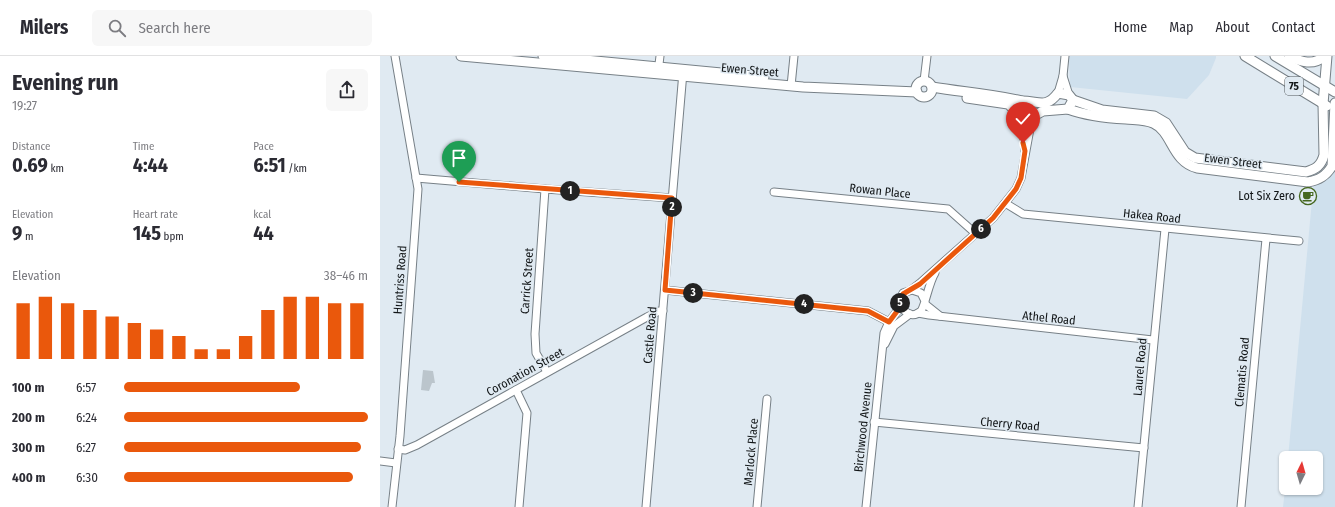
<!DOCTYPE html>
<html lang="en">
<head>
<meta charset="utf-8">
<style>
	body { margin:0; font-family:"Fira Sans Condensed",sans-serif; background:#f7f7f7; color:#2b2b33; height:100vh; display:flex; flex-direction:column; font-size:15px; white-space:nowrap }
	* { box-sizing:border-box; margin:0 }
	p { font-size:13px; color:#7c7c81 }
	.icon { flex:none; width:22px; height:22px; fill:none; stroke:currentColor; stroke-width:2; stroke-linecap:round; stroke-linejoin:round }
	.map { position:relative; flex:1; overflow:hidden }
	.side { display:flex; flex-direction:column; background:#fff; width:380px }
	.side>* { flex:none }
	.needle { width:26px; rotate:5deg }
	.fabs { position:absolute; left:899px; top:395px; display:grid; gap:8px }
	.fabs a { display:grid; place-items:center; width:44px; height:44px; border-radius:6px; background:#fff; box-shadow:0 1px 3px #0004; font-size:20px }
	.pin { position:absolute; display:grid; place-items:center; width:34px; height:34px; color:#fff; margin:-41px -17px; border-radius:50% 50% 50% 0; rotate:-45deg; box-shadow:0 0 4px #0007 }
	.pin .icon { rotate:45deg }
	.km { position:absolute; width:20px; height:20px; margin:-10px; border-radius:50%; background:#222; color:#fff; font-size:11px; line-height:20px; text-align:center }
	.round { display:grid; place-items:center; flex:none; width:42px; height:42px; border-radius:6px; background:#f7f7f7 }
	.head { display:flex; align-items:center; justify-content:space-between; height:68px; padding:0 12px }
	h1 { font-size:22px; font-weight:700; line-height:30px }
	.stats { display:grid; grid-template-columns:repeat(3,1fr); gap:6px; height:68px; padding:4px 12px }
	.stats div { display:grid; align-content:center }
	.stats b { font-size:20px; font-weight:700 }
	.stats small { font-size:11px; font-weight:400 }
	.stats p { font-size:11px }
	.chart { height:112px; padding:8px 12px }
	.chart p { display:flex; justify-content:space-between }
	.chart svg { width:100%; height:72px; margin-top:4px; stroke:#ea580c; stroke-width:6 }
	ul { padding:0 12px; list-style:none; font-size:13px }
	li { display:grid; grid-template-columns:64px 48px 1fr; align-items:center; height:30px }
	li i { height:10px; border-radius:5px; background:#ea580c }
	header { display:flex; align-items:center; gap:24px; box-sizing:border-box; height:56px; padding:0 20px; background:#fff; border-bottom:1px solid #e1e1e2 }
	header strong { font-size:19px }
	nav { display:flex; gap:22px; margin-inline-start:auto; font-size:14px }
	.search { width:280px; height:36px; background:#f7f7f7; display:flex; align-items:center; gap:10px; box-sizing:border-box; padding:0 14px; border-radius:6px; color:#7c7c81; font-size:15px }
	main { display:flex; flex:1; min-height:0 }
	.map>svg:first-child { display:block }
	.built { fill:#cfe0ed }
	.building { fill:#bbc5cc }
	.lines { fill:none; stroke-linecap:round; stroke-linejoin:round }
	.minor-casing { stroke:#778087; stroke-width:9 }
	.major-casing { stroke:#778087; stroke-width:11 }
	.minor { stroke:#fff; stroke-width:7 }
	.major { stroke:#fff; stroke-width:9 }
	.route-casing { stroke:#fff; stroke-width:8 }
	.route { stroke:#ea580c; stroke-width:5 }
	.labels { text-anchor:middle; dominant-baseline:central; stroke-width:3; stroke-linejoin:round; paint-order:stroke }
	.shield { fill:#e0eaf2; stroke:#4f5559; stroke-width:1 }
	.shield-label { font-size:11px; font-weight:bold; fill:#111517 }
	.street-label { font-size:12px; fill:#111517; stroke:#e0eaf2 }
	.poi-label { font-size:12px; fill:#111517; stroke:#e0eaf2; text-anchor:end }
</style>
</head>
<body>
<header>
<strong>Milers</strong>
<div class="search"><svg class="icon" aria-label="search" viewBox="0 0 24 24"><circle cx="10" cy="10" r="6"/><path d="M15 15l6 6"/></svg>Search here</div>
<nav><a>Home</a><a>Map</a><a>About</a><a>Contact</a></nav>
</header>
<main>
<section class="side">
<div class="head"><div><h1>Evening run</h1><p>19:27</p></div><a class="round"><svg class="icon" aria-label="share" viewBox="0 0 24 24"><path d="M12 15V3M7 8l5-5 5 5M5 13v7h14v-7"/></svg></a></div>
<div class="stats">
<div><p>Distance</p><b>0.69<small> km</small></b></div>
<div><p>Time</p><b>4:44</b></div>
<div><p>Pace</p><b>6:51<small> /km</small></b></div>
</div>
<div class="stats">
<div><p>Elevation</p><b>9<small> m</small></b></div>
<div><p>Heart rate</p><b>145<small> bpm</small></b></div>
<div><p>kcal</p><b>44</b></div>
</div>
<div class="chart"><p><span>Elevation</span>38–46 m</p>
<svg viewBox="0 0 160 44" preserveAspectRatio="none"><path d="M5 44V10M15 44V6M25 44V10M35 44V14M45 44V18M55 44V22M65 44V26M75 44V30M85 44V38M95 44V38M105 44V30M115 44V14M125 44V6M135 44V6M145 44V10M155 44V10"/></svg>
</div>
<ul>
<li><b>100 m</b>6:57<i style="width:72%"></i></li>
<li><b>200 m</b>6:24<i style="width:100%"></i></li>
<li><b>300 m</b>6:27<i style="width:97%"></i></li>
<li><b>400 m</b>6:30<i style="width:94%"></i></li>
</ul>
</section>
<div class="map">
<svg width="955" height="451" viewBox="0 0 955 451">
	<rect width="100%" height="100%" fill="#e0eaf2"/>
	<g class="built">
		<path d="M689 0H836V2L829 19 807 43 690 31Z"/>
		<path d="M935 112 955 115V451H903L906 425V432H936V402H908Z"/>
	</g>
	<path class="building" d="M43 314 53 315 55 327H52L49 335 41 334Z"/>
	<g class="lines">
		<g class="minor-casing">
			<g id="minor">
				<path d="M278 16 280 0"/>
				<path d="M683 20 689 39"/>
				<path d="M544 25 547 0"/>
				<path d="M411 30 414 0"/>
				<path d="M678 37 683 20 685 0"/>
				<path d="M642 61 645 95"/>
				<path d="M36 122 165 133 292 142"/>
				<path d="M165 133 155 278 156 297 167 316"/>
				<path d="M394 136 568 153 596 178"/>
				<path d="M625 147 643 158 919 185"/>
				<path d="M285 234 488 255 509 266"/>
				<path d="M531 234 540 227 613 162 636 133 641 122 652 62"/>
				<path d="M545 245 541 237 532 234 523 237C515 250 530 266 541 255 545 250 549 226 555 217"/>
				<path d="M545 248 560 260"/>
				<path d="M538 257 549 259 773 284"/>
				<path d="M505 288 514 270 530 258"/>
				<path d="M136 334 147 357 139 451"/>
				<path d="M494 366 764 392"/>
				<path d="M18 393 25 394 37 389 267 261 279 255H283"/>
				<path d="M0 405 16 407"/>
				<path d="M12 451 20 380 38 133 15 0"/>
				<path d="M266 451 303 16"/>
				<path d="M377 451 387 343"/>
				<path d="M486 451 504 277 509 266 521 250"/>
				<path d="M758 451 785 173"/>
				<path d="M861 451 886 183"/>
			</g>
		</g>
		<g class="major-casing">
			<g id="major">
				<path d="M81 0 423 31 537 36"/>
				<path d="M163 0 384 21"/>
				<path d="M865 0 947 50"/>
				<path d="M895 0 955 36"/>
				<path d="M909 0C921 6 933 10 945 0"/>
				<circle cx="544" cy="33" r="8"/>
				<path d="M552 31C582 36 612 38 642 45"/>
				<path d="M678 37 689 39 693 44 688 53 663 55 648 63C638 60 636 53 642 45 659 45 666 53 678 37Z"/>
				<path d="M587 42 628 48 638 57"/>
				<path d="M693 44 722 54 774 60 786 67 805 96 815 102 926 116C936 113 941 110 944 99L943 48 947 0"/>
				<path d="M688 53C707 60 727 62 746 63 755 64 765 64 773 67 793 76 791 105 817 112L928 126C939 124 946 120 952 110L955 47"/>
			</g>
		</g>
		<use href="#minor" class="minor"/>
		<use href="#major" class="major"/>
	</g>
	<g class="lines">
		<g class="route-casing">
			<path id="route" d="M79 126 292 142 285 234 488 255 509 266 521 250 520 244 523 238 540 228 613 162 636 133 641 122 645 95 643 87"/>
		</g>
		<use href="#route" class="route"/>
	</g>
	<defs>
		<g id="cafe-ring" transform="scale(0.9)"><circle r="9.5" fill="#e0eaf2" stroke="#466820" stroke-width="1.5"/><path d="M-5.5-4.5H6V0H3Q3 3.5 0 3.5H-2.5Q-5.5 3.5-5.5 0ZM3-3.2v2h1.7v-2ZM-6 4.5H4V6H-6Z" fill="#466820"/></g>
	</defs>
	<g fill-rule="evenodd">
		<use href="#cafe-ring" x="928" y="140"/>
	</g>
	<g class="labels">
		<rect class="shield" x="905" y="21" width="18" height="18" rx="3"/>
		<g class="shield-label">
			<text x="914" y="30">75</text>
		</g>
		<g class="street-label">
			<text transform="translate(370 14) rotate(5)">Ewen Street</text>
			<text transform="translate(853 105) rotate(7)">Ewen Street</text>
			<text transform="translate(500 135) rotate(6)">Rowan Place</text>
			<text transform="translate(772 160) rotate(6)">Hakea Road</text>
			<text transform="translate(20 224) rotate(-86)">Huntriss Road</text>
			<text transform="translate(147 225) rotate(-86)">Carrick Street</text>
			<text transform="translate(669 262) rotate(6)">Athel Road</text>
			<text transform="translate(270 279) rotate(-85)">Castle Road</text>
			<text transform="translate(760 311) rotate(-85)">Laurel Road</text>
			<text transform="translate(145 316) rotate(-29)">Coronation Street</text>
			<text transform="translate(862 316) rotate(-85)">Clematis Road</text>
			<text transform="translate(630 368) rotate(5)">Cherry Road</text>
			<text transform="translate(483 371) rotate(-84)">Birchwood Avenue</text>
			<text transform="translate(371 396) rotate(-85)">Marlock Place</text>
		</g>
		<g class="poi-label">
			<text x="915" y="140">Lot Six Zero</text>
		</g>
	</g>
</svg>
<div class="fabs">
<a><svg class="needle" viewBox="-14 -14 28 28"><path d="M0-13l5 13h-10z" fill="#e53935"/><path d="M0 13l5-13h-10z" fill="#7c7c81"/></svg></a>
</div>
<div class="pin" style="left:79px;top:126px;background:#1e9e55"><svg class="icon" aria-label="arrive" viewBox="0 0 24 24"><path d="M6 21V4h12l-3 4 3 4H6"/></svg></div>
<div class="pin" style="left:643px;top:87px;background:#d93025"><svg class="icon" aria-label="check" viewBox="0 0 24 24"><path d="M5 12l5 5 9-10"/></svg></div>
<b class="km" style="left:190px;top:135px">1</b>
<b class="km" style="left:292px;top:151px">2</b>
<b class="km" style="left:313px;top:237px">3</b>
<b class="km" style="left:424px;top:248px">4</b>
<b class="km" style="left:520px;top:247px">5</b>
<b class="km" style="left:601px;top:173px">6</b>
</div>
</main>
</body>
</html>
